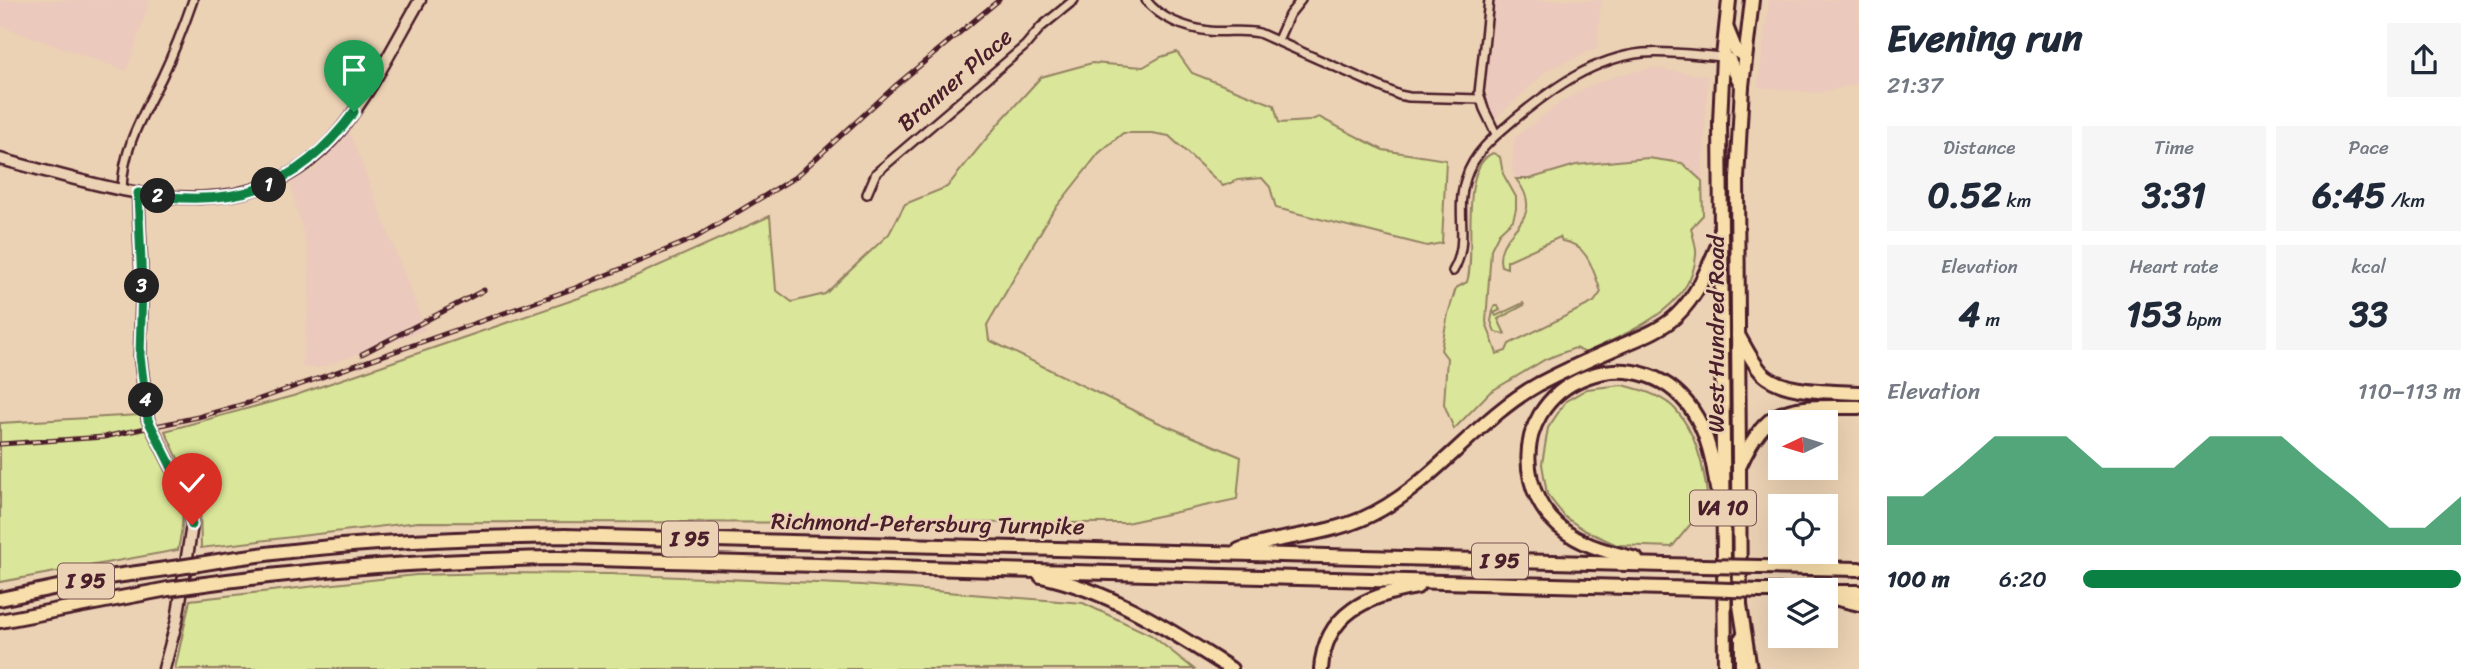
<!DOCTYPE html>
<html lang="en">
<head>
<meta charset="utf-8">
<style>
	body { margin:0; font-family:Sriracha,sans-serif; background:#f6f6f7; color:#1f2937; height:100vh; display:flex; flex-direction:column; font-size:26px; white-space:nowrap }
	* { box-sizing:border-box; margin:0 }
	p { font-size:23px; color:#747a83 }
	.icon { flex:none; width:38px; height:38px; fill:none; stroke:currentColor; stroke-width:2; stroke-linecap:round; stroke-linejoin:round }
	.map { position:relative; flex:1; overflow:hidden }
	.side { display:flex; flex-direction:column; background:#fff; width:630px }
	.side>* { flex:none }
	.needle { width:46px; rotate:266deg }
	.fabs { position:absolute; left:1768px; top:410px; display:grid; gap:14px }
	.fabs a { display:grid; place-items:center; width:70px; height:70px; border-radius:0px; background:#fff; box-shadow:0 7px 28px #0002; font-size:35px }
	.pin { position:absolute; display:grid; place-items:center; width:60px; height:60px; color:#fff; margin:-72px -30px; border-radius:50% 50% 50% 0; rotate:-45deg; box-shadow:0 0 7px #0007 }
	.pin .icon { rotate:45deg }
	.km { position:absolute; width:35px; height:35px; margin:-18px; border-radius:50%; background:#222; color:#fff; font-size:19px; line-height:35px; text-align:center }
	.round { display:grid; place-items:center; flex:none; width:74px; height:74px; border-radius:0px; background:#f6f6f7 }
	.overview { display:flex; align-items:center; justify-content:space-between; height:119px; padding:0 28px }
	h1 { font-size:38px; font-weight:800; line-height:52px }
	.metrics { display:grid; grid-template-columns:repeat(3,1fr); gap:10px; height:119px; padding:7px 28px }
	.metrics div { display:grid; align-content:center; border-radius:0px; background:#f6f6f7; text-align:center }
	.metrics b { font-size:35px; font-weight:800 }
	.metrics small { font-size:19px; font-weight:400 }
	.metrics p { font-size:19px }
	.chart { height:196px; padding:14px 28px }
	.chart p { display:flex; justify-content:space-between }
	.chart svg { width:100%; height:126px; margin-top:7px; fill:#0b8043; opacity:.7 }
	ul { padding:0 28px; list-style:none; font-size:23px }
	li { display:grid; grid-template-columns:112px 84px 1fr; align-items:center; height:52px }
	li i { height:18px; border-radius:9px; background:#0b8043 }
	main { display:flex; flex:1; min-height:0 }
	.map>svg:first-child { display:block }
	.built { fill:#ebc9bc }
	.green { fill:#dae699; stroke:#928262; stroke-width:2 }
	.lines { fill:none; stroke-linecap:round; stroke-linejoin:round }
	.street-casing { stroke:#4a1f2b; stroke-width:12 }
	.secondary-casing { stroke:#4a1f2b; stroke-width:15 }
	.primary-casing { stroke:#4a1f2b; stroke-width:16 }
	.highway-casing { stroke:#4a1f2b; stroke-width:18 }
	.street { stroke:#ecd2b4; stroke-width:7 }
	.secondary { stroke:#ecd2b4; stroke-width:10 }
	.primary { stroke:#f8deab; stroke-width:10 }
	.highway { stroke:#f8deab; stroke-width:12 }
	.rail-casing { stroke:#4a1f2b; stroke-width:5 }
	.rail { stroke:#ecd2b4; stroke-width:2.5; stroke-dasharray:8; stroke-linecap:butt }
	.highway-bridge-casing { stroke:#4a1f2b; stroke-width:18; stroke-linecap:butt }
	.highway-bridge { stroke:#f8deab; stroke-width:12 }
	.route-casing { stroke:#fff; stroke-width:14 }
	.route { stroke:#0b8043; stroke-width:9 }
	.labels { text-anchor:middle; dominant-baseline:central; stroke-width:5; stroke-linejoin:round; paint-order:stroke }
	.shield { fill:#ecd2b4; stroke:#7b5554; stroke-width:2 }
	.shield-label { font-size:21px; font-weight:bold; fill:#4a1f2b }
	.street-label { font-size:23px; fill:#4a1f2b; stroke:#ecd2b4 }
</style>
</head>
<body>
<main>
<div class="map">
<svg width="1859" height="669" viewBox="0 0 1859 669">
	<rect width="100%" height="100%" fill="#ecd2b4"/>
	<filter id="ink" filterUnits="userSpaceOnUse"><feTurbulence type="fractalNoise" baseFrequency=".0143" numOctaves="2"/><feDisplacementMap in="SourceGraphic" scale="14" xChannelSelector="R" yChannelSelector="G"/><feConvolveMatrix kernelMatrix="1 2 1 2 8 2 1 2 1" color-interpolation-filters="sRGB"/></filter>
	<g filter="url(#ink)">
		<g class="built">
			<path d="M0 0H150L127 71 0 26Z"/>
			<path d="M1495 0H1601L1597 48 1548 70 1496 118 1489 107 1486 86Z"/>
			<path d="M1769 0H1859V84L1818 93 1758 87Z"/>
			<path d="M1652 68 1708 76 1702 181 1682 163 1516 179 1512 168 1514 138 1561 102 1589 86 1619 75Z"/>
			<path d="M349 131 426 330 319 368 302 367 309 301V255L290 183 315 169Z"/>
		</g>
		<g class="green">
			<path d="M1177 52 1192 73 1274 105 1279 123 1309 121 1319 117 1383 150 1446 160 1442 243 1427 246 1276 208 1270 187 1262 178 1238 180 1223 186 1169 136 1152 133H1123L1099 153 1051 214 987 325 989 340 1155 421 1241 457 1237 499 1126 523 418 522 201 548 200 505 165 431 293 396 611 287 770 216 776 290 792 302 825 294 889 234 905 204 947 187 999 123 1041 77 1092 63 1143 67 1161 57Z"/>
			<path d="M1493 153 1500 157 1503 174 1516 197V209L1513 220 1499 233 1491 249 1486 322 1497 354 1506 351 1509 344 1594 302 1601 292C1593 270 1588 244 1562 241L1560 237 1507 261V268L1501 266C1492 230 1551 223 1516 179H1529L1576 165 1648 158 1682 163 1702 181 1703 215 1691 228C1693 237 1697 247 1696 255 1692 310 1627 332 1586 353L1575 348 1546 359 1490 392 1454 429 1444 404 1447 358 1441 350 1448 314 1456 288 1467 282C1477 251 1458 168 1493 153Z"/>
			<path d="M1523 303 1524 305 1498 319 1505 334 1495 332 1491 321 1494 306H1498L1500 310 1494 313 1496 316Z"/>
			<path d="M1622 385C1640 389 1664 396 1676 410 1698 435 1705 472 1708 503L1672 547 1617 545 1586 531 1565 517 1547 494 1542 464 1548 428 1566 401 1587 389Z"/>
			<path d="M140 415C152 447 178 477 182 511 184 524 180 538 178 550L0 582V423Z"/>
			<path d="M498 573 610 574 861 585 1083 603 1151 635 1194 669H175L190 600 416 575Z"/>
		</g>
		<g class="lines">
			<g class="street-casing">
				<g id="street">
					<path d="M1146 0C1160 19 1186 28 1209 31 1226 33 1242 29 1259 33L1399 95 1409 97 1480 99"/>
					<path d="M1489 0 1479 93 1484 109 1496 134"/>
					<path d="M1278 40 1289 15 1301 0"/>
					<path d="M122 190C123 146 143 115 162 77 174 52 184 26 193 0"/>
					<path d="M867 194 876 173 1025 46 1041 27 1074 0"/>
					<path d="M1453 271C1471 241 1454 212 1466 178 1474 152 1496 135 1516 118 1553 88 1594 58 1643 53 1670 51 1696 55 1723 57"/>
				</g>
			</g>
			<g class="secondary-casing">
				<g id="secondary">
					<path d="M0 159C117 189 252 242 342 128 373 89 395 43 420 0"/>
					<path d="M138 193 142 285 140 356 148 420 187 498 192 525 177 620 164 669"/>
				</g>
			</g>
			<g class="primary-casing">
				<path id="primary" d="M1741 637V669"/>
			</g>
			<g class="highway-casing">
				<g id="highway">
					<path d="M1727 29 1736 51 1745 55"/>
					<path d="M1723 57 1729 60 1742 86"/>
					<path d="M1738 335C1745 347 1752 362 1762 373 1783 394 1830 391 1859 393"/>
					<path d="M1740 465C1770 399 1794 408 1859 407"/>
					<path d="M1239 550C1279 536 1321 536 1362 519 1431 489 1474 420 1539 384 1564 371 1590 359 1616 348 1636 339 1660 331 1676 316 1699 294 1709 266 1721 238"/>
					<path d="M1636 559C1619 554 1601 551 1585 543 1558 531 1538 509 1531 480 1508 379 1646 327 1697 418 1709 439 1714 465 1717 489"/>
					<path d="M199 564C320 543 443 538 565 536L1703 566"/>
					<path d="M1760 567 1859 569"/>
					<path d="M1041 576C1112 591 1171 631 1231 669"/>
					<path d="M197 585C317 568 437 560 558 558L1702 589"/>
					<path d="M1760 591H1780"/>
					<path d="M1829 592H1859"/>
					<path d="M1825 596 1859 604"/>
					<path d="M0 599 101 578 173 568"/>
					<path d="M0 621 168 589"/>
					<path d="M1321 669C1325 613 1368 595 1417 587"/>
					<path d="M1725 669 1720 122 1723 57 1729 0"/>
					<path d="M1750 669 1740 605 1737 179 1742 86 1752 0"/>
				</g>
			</g>
			<use href="#street" class="street"/>
			<use href="#secondary" class="secondary"/>
			<use href="#primary" class="primary"/>
			<use href="#highway" class="highway"/>
			<g class="rail-casing">
				<g id="rail">
					<path d="M362 354 484 290"/>
					<path d="M0 444 104 437 198 417 248 403 575 288 695 238 797 176 894 87 999 0"/>
				</g>
			</g>
			<use href="#rail" class="rail"/>
			<g class="highway-bridge-casing">
				<g id="highway-bridge">
					<path d="M1703 566 1760 567"/>
					<path d="M173 568 199 564"/>
					<path d="M168 589 197 585"/>
					<path d="M1702 589 1760 591"/>
				</g>
			</g>
			<use href="#highway-bridge" class="highway-bridge"/>
		</g>
	</g>
	<g class="lines" filter="url(#ink)">
		<g class="route-casing">
			<path id="route" d="M192 525 187 498 148 420 140 356 142 285 138 193C232 209 296 191 354 112"/>
		</g>
		<use href="#route" class="route"/>
	</g>
	<g class="labels">
		<g class="shield">
			<rect x="1690" y="490.5" width="66" height="35" rx="5"/>
			<rect x="662" y="521.5" width="56" height="35" rx="5"/>
			<rect x="1472" y="543.5" width="56" height="35" rx="5"/>
			<rect x="58" y="563.5" width="56" height="35" rx="5"/>
		</g>
		<g class="shield-label">
			<text x="1723" y="508">VA 10</text>
			<text x="690" y="539">I 95</text>
			<text x="1500" y="561">I 95</text>
			<text x="86" y="581">I 95</text>
		</g>
		<g class="street-label">
			<text transform="translate(955 80) rotate(-41)">Branner Place</text>
			<text transform="translate(1716 334) rotate(-90)">West Hundred Road</text>
			<text transform="translate(928 524) rotate(1)">Richmond-Petersburg Turnpike</text>
		</g>
	</g>
</svg>
<div class="fabs">
<a><svg class="needle" viewBox="-14 -14 28 28"><path d="M0-13l5 13h-10z" fill="#e53935"/><path d="M0 13l5-13h-10z" fill="#747a83"/></svg></a>
<a><svg class="icon" aria-label="locate" viewBox="0 0 24 24"><circle cx="12" cy="12" r="6"/><path d="M12 2v4M12 18v4M2 12h4M18 12h4"/></svg></a>
<a><svg class="icon" aria-label="layers" viewBox="0 0 24 24"><path d="M12 4l9 5-9 5-9-5zM3 14l9 5 9-5"/></svg></a>
</div>
<div class="pin" style="left:354px;top:112px;background:#1e9e55"><svg class="icon" aria-label="arrive" viewBox="0 0 24 24"><path d="M6 21V4h12l-3 4 3 4H6"/></svg></div>
<div class="pin" style="left:192px;top:525px;background:#d93025"><svg class="icon" aria-label="check" viewBox="0 0 24 24"><path d="M5 12l5 5 9-10"/></svg></div>
<b class="km" style="left:269px;top:185px">1</b>
<b class="km" style="left:158px;top:196px">2</b>
<b class="km" style="left:142px;top:286px">3</b>
<b class="km" style="left:146px;top:400px">4</b>
</div>
<section class="side">
<div class="overview"><div><h1>Evening run</h1><p>21:37</p></div><a class="round"><svg class="icon" aria-label="share" viewBox="0 0 24 24"><path d="M12 15V3M7 8l5-5 5 5M5 13v7h14v-7"/></svg></a></div>
<div class="metrics">
<div><p>Distance</p><b>0.52<small> km</small></b></div>
<div><p>Time</p><b>3:31</b></div>
<div><p>Pace</p><b>6:45<small> /km</small></b></div>
</div>
<div class="metrics">
<div><p>Elevation</p><b>4<small> m</small></b></div>
<div><p>Heart rate</p><b>153<small> bpm</small></b></div>
<div><p>kcal</p><b>33</b></div>
</div>
<div class="chart"><p><span>Elevation</span>110–113 m</p>
<svg viewBox="0 0 160 44" preserveAspectRatio="none"><path d="M0 44V27L10 27L20 17L30 6L40 6L50 6L60 17L70 17L80 17L90 6L100 6L110 6L120 17L130 27L140 38L150 38L160 27V44z"/></svg>
</div>
<ul>
<li><b>100 m</b>6:20<i style="width:100%"></i></li>
</ul>
</section>
</main>
</body>
</html>
